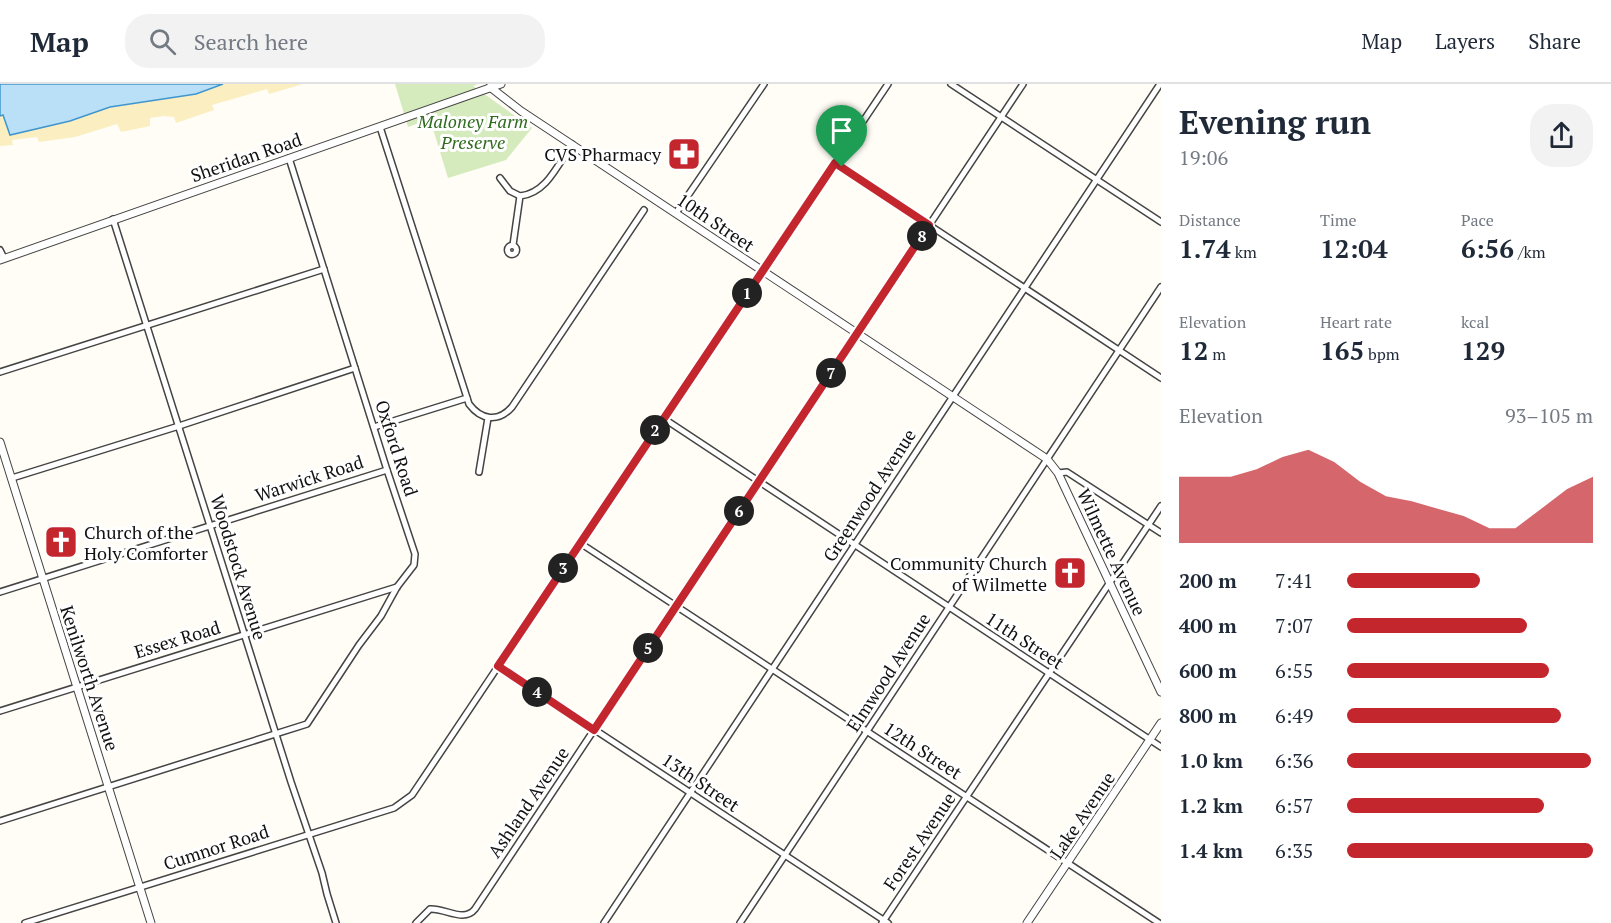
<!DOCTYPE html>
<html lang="en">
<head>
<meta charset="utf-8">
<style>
	body { margin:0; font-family:"PT Serif",serif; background:#f2f2f3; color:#1f2937; height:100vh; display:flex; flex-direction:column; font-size:22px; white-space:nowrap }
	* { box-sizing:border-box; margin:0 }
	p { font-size:20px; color:#747a83 }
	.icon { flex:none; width:33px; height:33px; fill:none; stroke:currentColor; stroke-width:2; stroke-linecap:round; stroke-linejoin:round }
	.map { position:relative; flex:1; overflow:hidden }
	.side { display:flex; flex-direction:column; background:#fff; width:450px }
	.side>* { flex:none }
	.pin { position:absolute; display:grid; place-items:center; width:51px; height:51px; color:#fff; margin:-62px -26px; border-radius:50% 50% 50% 0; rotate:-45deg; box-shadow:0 0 6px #0007 }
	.pin .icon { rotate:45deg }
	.km { position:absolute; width:30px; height:30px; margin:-15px; border-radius:50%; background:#222; color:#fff; font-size:16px; line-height:30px; text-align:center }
	.round { display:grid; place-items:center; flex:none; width:63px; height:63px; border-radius:24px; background:#f2f2f3 }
	.overview { display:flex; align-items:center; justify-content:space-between; height:102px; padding:0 18px }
	h1 { font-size:33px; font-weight:800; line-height:45px }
	.stats { display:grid; grid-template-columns:repeat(3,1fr); gap:9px; height:102px; padding:6px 18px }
	.stats div { display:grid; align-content:center }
	.stats b { font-size:26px; font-weight:800 }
	.stats small { font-size:16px; font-weight:400 }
	.stats p { font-size:16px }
	.chart { height:168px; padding:12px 18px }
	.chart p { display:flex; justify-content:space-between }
	.chart svg { width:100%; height:108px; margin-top:6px; fill:#c4262e; opacity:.7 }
	ul { padding:0 18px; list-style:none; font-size:20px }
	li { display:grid; grid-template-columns:96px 72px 1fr; align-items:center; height:45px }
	li i { height:15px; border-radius:8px; background:#c4262e }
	header { display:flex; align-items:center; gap:36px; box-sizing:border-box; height:84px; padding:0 30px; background:#fff; border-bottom:2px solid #e0e1e3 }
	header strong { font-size:28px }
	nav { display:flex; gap:33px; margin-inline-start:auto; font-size:21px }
	.search { width:420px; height:54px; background:#f2f2f3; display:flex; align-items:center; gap:15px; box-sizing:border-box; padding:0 21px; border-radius:24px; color:#747a83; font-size:22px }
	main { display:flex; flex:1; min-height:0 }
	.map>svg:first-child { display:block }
	.green { fill:#d5ebbd }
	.sand { fill:#fbeec1 }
	.water { fill:#b9e0f7; stroke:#3f96cf; stroke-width:1.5 }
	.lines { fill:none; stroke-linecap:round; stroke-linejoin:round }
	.minor-casing { stroke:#444; stroke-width:8 }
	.tertiary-casing { stroke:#444; stroke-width:9 }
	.minor { stroke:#fff; stroke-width:5 }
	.tertiary { stroke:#fff; stroke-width:7 }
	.route-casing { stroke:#fff; stroke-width:12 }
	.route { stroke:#c4262e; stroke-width:8 }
	.labels { text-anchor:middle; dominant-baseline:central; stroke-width:6; stroke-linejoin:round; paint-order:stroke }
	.park-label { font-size:18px; font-style:italic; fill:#2f6b1f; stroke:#fff }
	.poi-label { font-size:18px; fill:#111; stroke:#fff; text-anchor:end }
	.street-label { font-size:18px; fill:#111; stroke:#fff }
</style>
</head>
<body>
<header>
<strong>Map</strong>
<div class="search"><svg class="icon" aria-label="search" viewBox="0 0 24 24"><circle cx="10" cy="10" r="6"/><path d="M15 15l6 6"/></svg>Search here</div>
<nav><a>Map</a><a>Layers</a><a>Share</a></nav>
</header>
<main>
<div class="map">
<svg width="1161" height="839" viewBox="0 0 1161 839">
	<rect width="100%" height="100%" fill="#fffdf5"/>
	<path class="green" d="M395 0H478L473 2 532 44 506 76 448 94 430 35 408 43Z"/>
	<path class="sand" d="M223 0H303L269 10 267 5 212 21 214 26 176 39 174 33 164 32 150 34V42L121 48 117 40 75 53 39 58 37 53 12 56 13 61 0 62V32L3 31 10 51 70 37 110 23 196 10Z"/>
	<path class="water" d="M0 0H223L196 10 110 23 70 37 10 51 3 31 0 32Z"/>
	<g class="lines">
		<g class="minor-casing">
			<g id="minor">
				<path d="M951 0 1161 138"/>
				<path d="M380 43 469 320C481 336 498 339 512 323L644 126"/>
				<path d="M835 79 1161 294"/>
				<path d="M500 94 510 107 520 112"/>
				<path d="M676 129 764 0"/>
				<path d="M113 135 291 698 322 789 327 810 336 839"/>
				<path d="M513 161 520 112C547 109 558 80 572 60"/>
				<circle cx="512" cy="166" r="4.5"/>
				<path d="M0 166 4 174"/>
				<path d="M0 288 324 185"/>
				<path d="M663 334 1161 663"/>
				<path d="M374 343 467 314"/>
				<path d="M479 388 488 334"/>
				<path d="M1058 389 1067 388 1161 449"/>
				<path d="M12 394 179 342 355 284"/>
				<path d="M580 459 1159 839"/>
				<path d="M0 508 387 386"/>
				<path d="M498 582 888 839"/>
				<path d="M0 627 397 503"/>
				<path d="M0 737 307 640 359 561 381 532 397 503 414 481 415 470 387 386 289 74"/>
				<path d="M25 839 394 724 412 711 888 0"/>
				<path d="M416 839 430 825C445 824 464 839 475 825L1023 0"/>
				<path d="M604 839 1160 0"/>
				<path d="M740 839 1161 203"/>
				<path d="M882 839 1161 422"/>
			</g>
		</g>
		<g class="tertiary-casing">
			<g id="tertiary">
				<path d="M490 3 521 27 1047 375 1058 389 1161 608"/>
				<path d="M0 176 501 0"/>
				<path d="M0 358 151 839"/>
				<path d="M1027 839 1161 639"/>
			</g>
		</g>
		<use href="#minor" class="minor"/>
		<use href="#tertiary" class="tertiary"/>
	</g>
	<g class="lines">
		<g class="route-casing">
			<path id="route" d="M835 79 929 141 594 646 498 582Z"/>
		</g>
		<use href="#route" class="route"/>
	</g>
	<defs>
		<g id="pharmacy-square" transform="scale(1.725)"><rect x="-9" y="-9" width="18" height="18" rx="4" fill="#c4262e" stroke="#fff"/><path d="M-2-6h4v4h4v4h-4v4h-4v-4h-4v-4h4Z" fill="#fff"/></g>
		<g id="church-square" transform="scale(1.725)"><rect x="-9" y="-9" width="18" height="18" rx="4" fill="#c4262e" stroke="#fff"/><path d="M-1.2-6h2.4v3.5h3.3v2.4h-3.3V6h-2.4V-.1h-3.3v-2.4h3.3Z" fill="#fff"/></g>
	</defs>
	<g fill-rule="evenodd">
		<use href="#pharmacy-square" x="684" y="70"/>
		<use href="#church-square" x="61" y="458"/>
		<use href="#church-square" x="1070" y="489"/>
	</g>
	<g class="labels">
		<g class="park-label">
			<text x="473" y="37">Maloney Farm<tspan x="473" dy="21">Preserve</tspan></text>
		</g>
		<g class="poi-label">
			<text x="661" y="70">CVS Pharmacy</text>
			<text x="84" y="448" text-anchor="start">Church of the<tspan x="84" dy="21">Holy Comforter</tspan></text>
			<text x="1047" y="479">Community Church<tspan x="1047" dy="21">of Wilmette</tspan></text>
		</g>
		<g class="street-label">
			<text transform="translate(246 73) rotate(-19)">Sheridan Road</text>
			<text transform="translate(716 138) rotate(34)">10th Street</text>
			<text transform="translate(397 364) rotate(72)">Oxford Road</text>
			<text transform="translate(309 394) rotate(-18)">Warwick Road</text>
			<text transform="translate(869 411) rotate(-57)">Greenwood Avenue</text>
			<text transform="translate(1112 468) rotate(65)">Wilmette Avenue</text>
			<text transform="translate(239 483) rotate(73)">Woodstock Avenue</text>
			<text transform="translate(177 555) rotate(-17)">Essex Road</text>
			<text transform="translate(1025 556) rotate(33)">11th Street</text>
			<text transform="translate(888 588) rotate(-57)">Elmwood Avenue</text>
			<text transform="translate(90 594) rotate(72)">Kenilworth Avenue</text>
			<text transform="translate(923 666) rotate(33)">12th Street</text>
			<text transform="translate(701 698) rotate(34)">13th Street</text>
			<text transform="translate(528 718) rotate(-56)">Ashland Avenue</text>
			<text transform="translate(1082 731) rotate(-56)">Lake Avenue</text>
			<text transform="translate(919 757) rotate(-56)">Forest Avenue</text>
			<text transform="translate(216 763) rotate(-18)">Cumnor Road</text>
		</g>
	</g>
</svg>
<div class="pin" style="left:842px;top:83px;background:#1e9e55"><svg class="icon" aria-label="arrive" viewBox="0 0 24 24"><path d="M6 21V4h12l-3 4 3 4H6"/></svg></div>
<b class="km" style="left:747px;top:209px">1</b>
<b class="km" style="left:655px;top:346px">2</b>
<b class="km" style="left:563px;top:484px">3</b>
<b class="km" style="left:537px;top:608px">4</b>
<b class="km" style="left:648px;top:564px">5</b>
<b class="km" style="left:739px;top:427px">6</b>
<b class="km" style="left:831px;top:289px">7</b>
<b class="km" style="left:922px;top:152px">8</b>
</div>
<section class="side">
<div class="overview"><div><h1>Evening run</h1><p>19:06</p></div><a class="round"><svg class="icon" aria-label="share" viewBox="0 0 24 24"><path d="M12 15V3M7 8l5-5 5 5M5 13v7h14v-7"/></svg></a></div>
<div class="stats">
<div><p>Distance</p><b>1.74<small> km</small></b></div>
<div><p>Time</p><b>12:04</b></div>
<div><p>Pace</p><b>6:56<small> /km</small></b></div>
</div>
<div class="stats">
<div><p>Elevation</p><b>12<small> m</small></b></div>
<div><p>Heart rate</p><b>165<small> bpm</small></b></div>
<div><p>kcal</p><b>129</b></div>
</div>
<div class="chart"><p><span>Elevation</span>93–105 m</p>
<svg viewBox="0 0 160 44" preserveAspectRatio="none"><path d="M0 44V17L10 17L20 17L30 14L40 9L50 6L60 11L70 19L80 25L90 27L100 30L110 33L120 38L130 38L140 30L150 22L160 17V44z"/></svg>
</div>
<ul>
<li><b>200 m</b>7:41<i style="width:54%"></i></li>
<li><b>400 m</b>7:07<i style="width:73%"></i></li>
<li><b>600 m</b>6:55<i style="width:82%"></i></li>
<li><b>800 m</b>6:49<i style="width:87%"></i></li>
<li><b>1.0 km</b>6:36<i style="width:99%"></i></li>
<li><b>1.2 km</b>6:57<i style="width:80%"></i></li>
<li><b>1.4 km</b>6:35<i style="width:100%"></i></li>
</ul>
</section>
</main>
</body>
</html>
